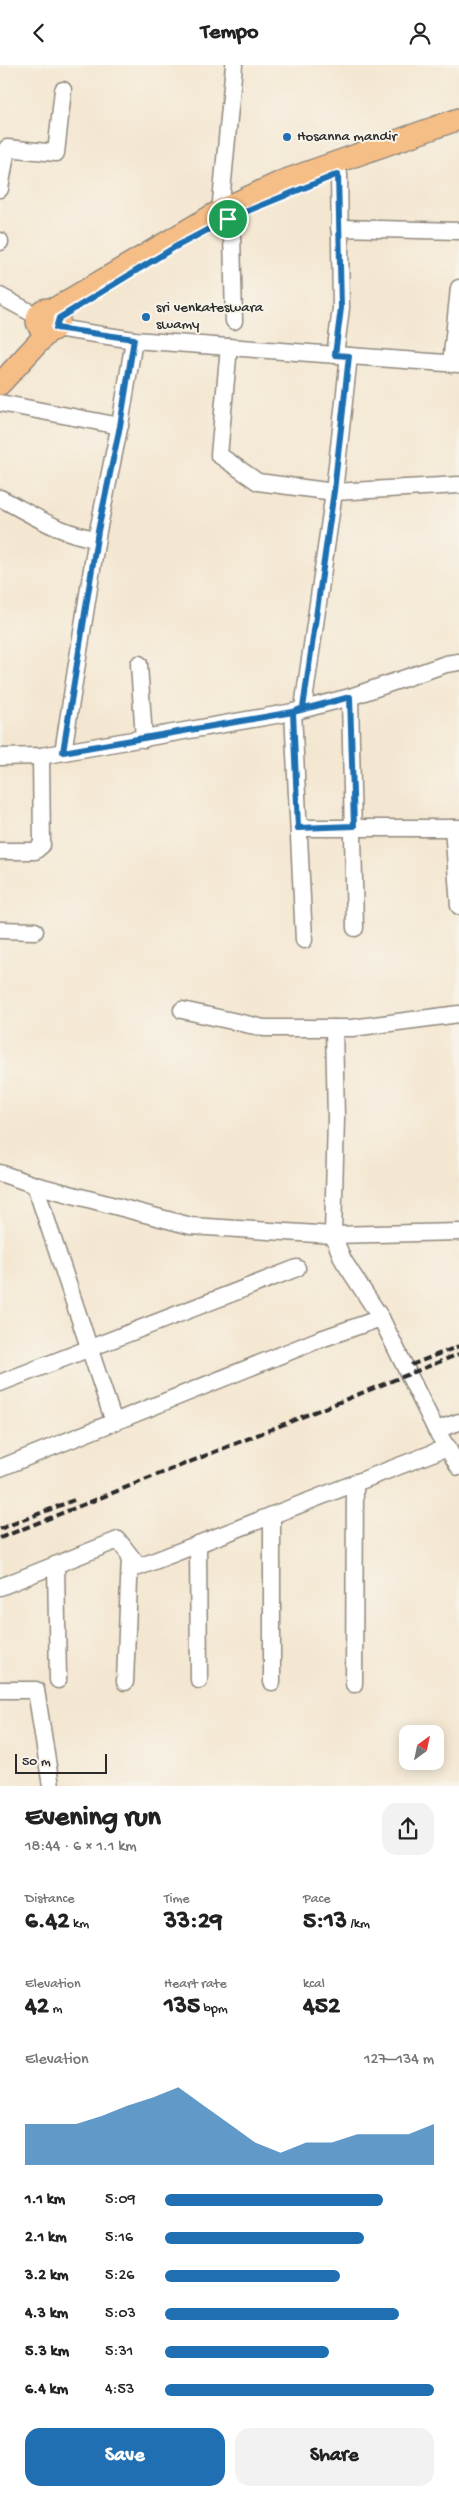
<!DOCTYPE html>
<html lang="en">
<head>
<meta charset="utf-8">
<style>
	body { margin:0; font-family:"Gochi Hand",sans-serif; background:#f2f2f2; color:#222; height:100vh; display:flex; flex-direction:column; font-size:19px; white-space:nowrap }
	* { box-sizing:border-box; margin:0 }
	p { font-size:16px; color:#767676 }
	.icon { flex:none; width:28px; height:28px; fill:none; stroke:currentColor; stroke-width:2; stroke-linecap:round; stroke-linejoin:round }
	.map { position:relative; height:1721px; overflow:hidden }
	.details { display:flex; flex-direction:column; background:#fff; flex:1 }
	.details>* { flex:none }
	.needle { width:32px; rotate:33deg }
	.controls { position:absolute; left:399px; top:1660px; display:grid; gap:10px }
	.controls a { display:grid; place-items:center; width:45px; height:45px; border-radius:10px; background:#fff; box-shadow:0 2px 12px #0003; font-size:25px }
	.scale { position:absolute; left:15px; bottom:12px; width:92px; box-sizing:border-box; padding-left:5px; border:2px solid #2b2b2b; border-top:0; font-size:14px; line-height:18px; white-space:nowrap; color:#2b2b2b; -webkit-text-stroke:4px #f7f3e8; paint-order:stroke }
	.pin { position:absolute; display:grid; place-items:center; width:42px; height:42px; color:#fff; margin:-21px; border:2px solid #fff; border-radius:50%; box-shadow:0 1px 5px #0007 }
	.round { display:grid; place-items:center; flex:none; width:52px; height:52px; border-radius:15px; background:#f2f2f2 }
	.summary { display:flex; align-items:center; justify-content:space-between; height:85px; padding:0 25px }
	h1 { font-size:28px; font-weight:700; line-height:38px }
	.figures { display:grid; grid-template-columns:repeat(3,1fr); gap:8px; height:85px; padding:5px 25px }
	.figures div { display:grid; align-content:center }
	.figures b { font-size:25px; font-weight:700 }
	.figures small { font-size:14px; font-weight:400 }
	.figures p { font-size:14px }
	.chart { height:140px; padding:10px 25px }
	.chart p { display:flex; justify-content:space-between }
	.chart svg { width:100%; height:90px; margin-top:5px; fill:#1f6fb2; opacity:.7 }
	.button { display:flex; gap:10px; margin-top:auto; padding:10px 25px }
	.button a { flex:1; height:58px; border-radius:15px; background:#1f6fb2; color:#fff; font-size:20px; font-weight:700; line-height:58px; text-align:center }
	.button a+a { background:#f2f2f2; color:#222 }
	ul { padding:0 25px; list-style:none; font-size:16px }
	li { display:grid; grid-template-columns:80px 60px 1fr; align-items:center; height:38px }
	li i { height:12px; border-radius:6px; background:#1f6fb2 }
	header { display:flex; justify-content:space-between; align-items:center; height:65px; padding:0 25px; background:#fff; font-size:22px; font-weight:700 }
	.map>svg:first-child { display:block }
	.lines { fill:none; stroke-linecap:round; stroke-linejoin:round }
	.minor-casing { stroke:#90897e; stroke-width:19 }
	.major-casing { stroke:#90897e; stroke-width:24 }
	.minor { stroke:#fff; stroke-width:16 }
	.major { stroke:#f6be87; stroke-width:21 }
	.rail { stroke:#2b2b2b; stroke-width:4; stroke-dasharray:8 4; stroke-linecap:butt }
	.route-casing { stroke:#fff; stroke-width:10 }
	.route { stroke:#1f6fb2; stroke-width:6 }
	.poi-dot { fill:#1f6fb2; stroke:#f7f3e8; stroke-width:2 }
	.labels { text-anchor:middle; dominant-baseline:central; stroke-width:4; stroke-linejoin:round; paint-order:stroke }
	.poi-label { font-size:15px; fill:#2b2b2b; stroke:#f7f3e8; text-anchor:start }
</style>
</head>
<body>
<header><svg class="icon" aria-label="back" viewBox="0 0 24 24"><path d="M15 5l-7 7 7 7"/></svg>Tempo<svg class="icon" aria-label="person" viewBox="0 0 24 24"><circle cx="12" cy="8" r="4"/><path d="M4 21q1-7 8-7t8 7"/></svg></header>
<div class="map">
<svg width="459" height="1721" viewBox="0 0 459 1721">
	<rect width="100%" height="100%" fill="#f7f3e8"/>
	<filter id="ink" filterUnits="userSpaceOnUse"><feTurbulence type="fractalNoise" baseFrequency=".02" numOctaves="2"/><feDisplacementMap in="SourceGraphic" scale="10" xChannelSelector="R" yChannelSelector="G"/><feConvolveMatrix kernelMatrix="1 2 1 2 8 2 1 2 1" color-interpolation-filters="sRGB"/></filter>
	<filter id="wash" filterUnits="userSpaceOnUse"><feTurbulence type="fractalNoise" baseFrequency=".0096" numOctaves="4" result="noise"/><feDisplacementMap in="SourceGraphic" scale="20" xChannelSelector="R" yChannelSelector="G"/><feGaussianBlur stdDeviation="1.12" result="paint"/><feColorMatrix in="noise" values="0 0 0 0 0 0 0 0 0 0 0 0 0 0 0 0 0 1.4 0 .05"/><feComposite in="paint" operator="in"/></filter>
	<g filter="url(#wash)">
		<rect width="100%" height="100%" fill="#f4e7d2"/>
	</g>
	<g filter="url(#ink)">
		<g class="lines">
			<g class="minor-casing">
				<g id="minor">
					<path d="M0 124 7 83 56 88 63 25"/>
					<path d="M339 163 459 166"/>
					<path d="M0 176V177"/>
					<path d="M0 231 37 251"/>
					<path d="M234 256 232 168 221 137 234 0"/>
					<path d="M56 263 134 275 459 299"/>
					<path d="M229 282 219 390 258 417 334 427 459 420"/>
					<path d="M335 290 341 243 339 109"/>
					<path d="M451 299 459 223"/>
					<path d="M0 338 120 361"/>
					<path d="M0 433C35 451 56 467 96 474"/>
					<path d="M139 599 144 674"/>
					<path d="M350 632 355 863"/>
					<path d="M303 643 334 427 349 291"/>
					<path d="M293 647 304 875"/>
					<path d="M63 687 98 466 121 354 134 275"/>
					<path d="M0 692 41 691 293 647 350 632 446 599 459 597"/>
					<path d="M299 763H459"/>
					<path d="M453 763 459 841"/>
					<path d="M0 786H35L42 780 41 691"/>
					<path d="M0 865 35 866"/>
					<path d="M182 945 264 963H352L459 949"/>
					<path d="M334 963 336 1053 333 1170 343 1195 381 1253 436 1365 459 1402"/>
					<path d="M0 1108 35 1120 191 1161 333 1170 459 1167"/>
					<path d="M35 1120 114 1357"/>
					<path d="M0 1318 297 1203"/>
					<path d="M436 1365 459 1357"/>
					<path d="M0 1403 318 1275 381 1253"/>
					<path d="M198 1479 199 1615"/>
					<path d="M56 1500 58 1615"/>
					<path d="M0 1522 118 1475 139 1502 448 1382"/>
					<path d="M125 1617 130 1491"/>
					<path d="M272 1617V1450"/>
					<path d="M354 1619 355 1417"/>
					<path d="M0 1625H36L51 1721"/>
				</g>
			</g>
			<g class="major-casing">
				<g id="major">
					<circle cx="48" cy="255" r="11"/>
					<path d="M52 245 223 144 283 116 459 54"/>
					<path d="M0 319 49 266"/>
				</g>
			</g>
			<use href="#minor" class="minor"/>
			<use href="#major" class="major"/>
			<g class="rail">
				<path d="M411 1300 459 1281"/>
				<path d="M0 1464 74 1435"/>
				<path d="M0 1473 459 1289"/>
			</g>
		</g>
	</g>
	<g class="lines" filter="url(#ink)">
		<g class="route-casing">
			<path id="route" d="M228 154 175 182 59 253 56 263 134 274 120 361 98 466 63 687 293 647 350 632 354 761 298 763 293 647 303 643 334 426 349 291 335 290 341 243 338 109 228 154"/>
		</g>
		<use href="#route" class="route"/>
	</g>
	<g class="poi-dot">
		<circle cx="287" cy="72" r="5"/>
		<circle cx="146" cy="252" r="5"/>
	</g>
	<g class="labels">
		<g class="poi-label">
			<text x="297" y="72">Hosanna mandir</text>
			<text x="156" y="243">sri venkateswara<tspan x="156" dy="17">swamy</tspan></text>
		</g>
	</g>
</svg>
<div class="controls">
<a><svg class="needle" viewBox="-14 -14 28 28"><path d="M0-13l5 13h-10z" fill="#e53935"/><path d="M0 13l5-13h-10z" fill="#767676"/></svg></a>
</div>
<div class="scale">50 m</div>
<div class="pin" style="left:228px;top:154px;background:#1e9e55"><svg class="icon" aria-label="arrive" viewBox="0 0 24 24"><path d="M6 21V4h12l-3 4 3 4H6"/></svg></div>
</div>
<section class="details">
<div class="summary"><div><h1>Evening run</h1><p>18:44 · 6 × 1.1 km</p></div><a class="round"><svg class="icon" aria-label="share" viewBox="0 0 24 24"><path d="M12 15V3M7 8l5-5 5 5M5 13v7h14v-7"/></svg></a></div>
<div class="figures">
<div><p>Distance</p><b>6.42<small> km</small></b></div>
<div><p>Time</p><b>33:29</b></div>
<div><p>Pace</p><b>5:13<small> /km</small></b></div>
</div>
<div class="figures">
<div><p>Elevation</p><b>42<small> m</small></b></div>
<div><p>Heart rate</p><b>135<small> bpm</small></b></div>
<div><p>kcal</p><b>452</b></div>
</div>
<div class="chart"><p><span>Elevation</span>127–134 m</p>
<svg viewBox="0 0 160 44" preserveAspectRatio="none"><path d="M0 44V24L10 24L20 24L30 20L40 15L50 11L60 6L70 15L80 24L90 33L100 38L110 33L120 33L130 29L140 29L150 29L160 24V44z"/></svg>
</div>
<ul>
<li><b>1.1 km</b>5:09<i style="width:81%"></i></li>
<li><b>2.1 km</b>5:16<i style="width:74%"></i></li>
<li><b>3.2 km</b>5:26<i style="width:65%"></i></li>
<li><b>4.3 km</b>5:03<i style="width:87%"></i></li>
<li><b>5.3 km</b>5:31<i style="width:61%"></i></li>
<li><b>6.4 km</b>4:53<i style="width:100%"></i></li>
</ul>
<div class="button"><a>Save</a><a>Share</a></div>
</section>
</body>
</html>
